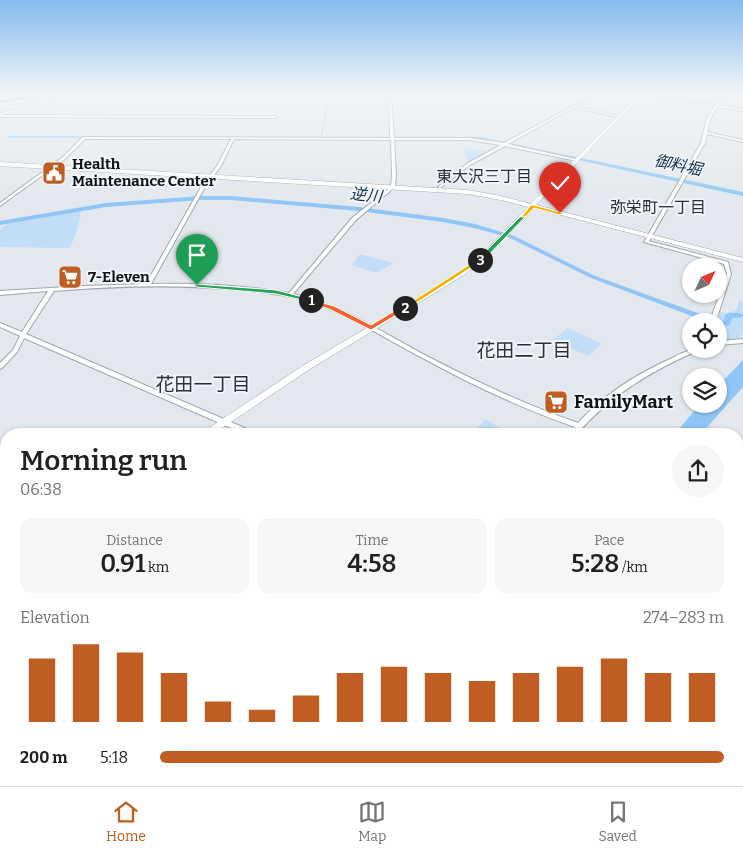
<!DOCTYPE html>
<html lang="en">
<head>
<meta charset="utf-8">
<style>
	body { margin:0; font-family:Bitter,"Noto Sans JP",serif; background:#f6f6f6; color:#202124; height:100vh; display:flex; flex-direction:column; font-size:19px; white-space:nowrap }
	* { box-sizing:border-box; margin:0 }
	p { font-size:16px; color:#757577 }
	.icon { flex:none; width:28px; height:28px; fill:none; stroke:currentColor; stroke-width:2; stroke-linecap:round; stroke-linejoin:round }
	.map { position:relative; flex:1; overflow:hidden }
	.sheet { position:absolute; left:0px; top:428px; width:744px; height:359px; display:flex; flex-direction:column; background:#fff; border-radius:20px 20px 0 0; box-shadow:0 1px 4px #0004 }
	.sheet>* { flex:none }
	.needle { width:32px; rotate:46deg }
	.fabs { position:absolute; left:682px; top:258px; display:grid; gap:10px }
	.fabs a { display:grid; place-items:center; width:45px; height:45px; border-radius:50%; background:#fff; box-shadow:0 1px 4px #0004; font-size:25px }
	.pin { position:absolute; display:grid; place-items:center; width:42px; height:42px; color:#fff; margin:-51px -21px; border-radius:50% 50% 50% 0; rotate:-45deg; box-shadow:0 0 5px #0007 }
	.pin .icon { rotate:45deg }
	.km { position:absolute; width:25px; height:25px; margin:-12px; border-radius:50%; background:#222; color:#fff; font-size:14px; line-height:25px; text-align:center }
	.round { display:grid; place-items:center; flex:none; width:52px; height:52px; border-radius:26px; background:#f6f6f6 }
	.headline { display:flex; align-items:center; justify-content:space-between; height:85px; padding:0 20px }
	h1 { font-size:28px; font-weight:600; line-height:38px }
	.figures { display:grid; grid-template-columns:repeat(3,1fr); gap:8px; height:85px; padding:5px 20px }
	.figures div { display:grid; align-content:center; border-radius:12px; background:#f6f6f6; text-align:center }
	.figures b { font-size:25px; font-weight:600 }
	.figures small { font-size:14px; font-weight:400 }
	.figures p { font-size:14px }
	.chart { height:140px; padding:10px 20px }
	.chart p { display:flex; justify-content:space-between }
	.chart svg { width:100%; height:90px; margin-top:5px; stroke:#c05d23; stroke-width:6 }
	ul { padding:0 20px; list-style:none; font-size:16px }
	li { display:grid; grid-template-columns:80px 60px 1fr; align-items:center; height:38px }
	li i { height:12px; border-radius:6px; background:#c05d23 }
	.tabs { display:flex; justify-content:space-around; align-items:center; height:70px; border-top:1px solid #e0e0e0; background:#fff; font-size:14px; color:#757577 }
	.tabs a { display:grid; justify-items:center; gap:2px }
	.tabs .selected { color:#c05d23 }
	.map>svg:first-child { display:block }
	.green { fill:#c1ddf7 }
	.water { fill:#8fc6f7 }
	.lines { fill:none; stroke-linecap:round; stroke-linejoin:round }
	.stream { stroke:#8fc6f7; stroke-width:1 }
	.river { fill:#8fc6f7; fill-rule:evenodd }
	.minor-casing { stroke:#a1a6ab; stroke-width:2 }
	.major-casing { stroke:#a1a6ab; stroke-width:1 }
	.minor { fill:#fff; fill-rule:evenodd }
	.major { fill:#fff; fill-rule:evenodd }
	.rail-casing { stroke:#5e6164; stroke-width:2.5 }
	.rail { stroke:#f0f5fb; stroke-width:1; stroke-dasharray:2; stroke-linecap:butt }
	.split-1 { fill:#22a559; stroke:#fff }
	.split-2 { fill:#f0652b; stroke:#fff }
	.split-3 { fill:#f5b400; stroke:#fff }
	.split-4 { fill:#22a559; stroke:#fff }
	.split-5 { fill:#f5b400; stroke:#fff }
	.labels { text-anchor:middle; dominant-baseline:central; stroke-width:4; stroke-linejoin:round; paint-order:stroke }
	.far-poi-label { font-size:15px; font-weight:bold; fill:#101214; stroke:#f0f5fb; text-anchor:start }
	.far-water-label { font-size:16px; font-style:italic; fill:#122f48; stroke:#f0f5fb }
	.far-neighbourhood-label { font-size:16px; fill:#2b3034; stroke:#f0f5fb }
	.poi-label { font-size:18px; font-weight:bold; fill:#101214; stroke:#f0f5fb; text-anchor:start }
	.neighbourhood-label { font-size:19px; fill:#2b3034; stroke:#f0f5fb }
</style>
</head>
<body>
<div class="map">
<svg width="743" height="786" viewBox="0 0 743 786">
	<rect width="100%" height="100%" fill="#e2e8ed"/>
	<g class="green">
		<path d="M463 148 491 151 468 163Z"/>
		<path d="M81 211 78 228 70 248 0 247V230L7 224Z"/>
		<path d="M359 255H363L394 263 377 272H373L352 265Z"/>
		<path d="M739 301H742L743 305V331L740 338 719 340 718 321 720 312 725 313 736 311Z"/>
		<path d="M568 328 600 343 601 345 588 356 555 341 554 339Z"/>
		<path d="M485 419 510 434H473Z"/>
	</g>
	<g class="water">
		<path d="M743 360V387L701 434H675L700 404H719V385Z"/>
		<path d="M738 734 743 746V786H733L730 780H738Z"/>
	</g>
	<g class="lines">
		<g class="stream">
			<path d="M321 137 330 94"/>
			<path d="M416 216 417 214"/>
		</g>
		<g class="river">
			<path d="M9 136 481 137 743 192V196L481 139 7 138V137Z"/>
			<path d="M201 196H231L359 207 443 218 475 224 512 235 595 276 714 319 715 321H705L591 278 508 237 474 228 443 222 359 211 231 200H201L106 207 0 225V221L106 203Z"/>
			<path d="M729 313H739L743 315 742 317 732 318 730 325 719 326V322L724 321 725 315Z"/>
		</g>
		<g class="minor-casing">
			<g id="minor">
				<path d="M389 94H391L394 138H469L504 143 596 94H598L576 107 621 116 619 117 573 108 508 144 576 159H577V161L505 146 470 165 440 188 438 187 439 186 468 163 501 145 469 140H394L396 175 395 187 356 220 293 294C341 305 379 330 421 353 472 380 524 404 578 423 603 395 637 374 670 359 680 354 689 349 700 349L699 350C653 370 610 395 577 434H570L575 427C520 408 468 383 417 355 384 338 352 316 316 304 291 295 265 292 238 290 177 284 115 286 54 291L26 334 254 432 255 434H245L24 338 17 352 2 368 0 369V363L13 350 20 336 0 327V323L22 332 48 291 0 295V291L84 286 146 284 201 187 217 166 231 139H85L65 159 0 206V203L63 157 83 137 390 138ZM234 139 391 140 392 175 391 187 352 218 289 293C243 285 197 283 151 284L205 187 221 166Z"/>
				<path d="M640 94H643L716 105 723 94H725L718 105 743 109V111L717 107 711 118 707 132 743 140V142L707 134 705 143 649 241 728 262 731 274 716 321H710L727 274 724 264 644 242 701 143 707 118 715 106Z"/>
				<path d="M0 115 275 116 277 117 275 118 0 117Z"/>
				<path d="M743 339V343L719 345V341Z"/>
				<path d="M232 780H243L240 786H229Z"/>
				<path d="M565 780H575L577 786H567Z"/>
			</g>
		</g>
		<g class="major-casing">
			<g id="major">
				<path d="M85 94H90L0 115V113Z"/>
				<path d="M639 94H643L536 205 743 258V262L534 208 481 262 464 275 310 369 213 434H201L203 432 304 365 460 273 477 260 528 207 501 200 468 194 0 166V162L468 190 501 196 531 204Z"/>
				<path d="M6 563V574L0 577V566Z"/>
			</g>
		</g>
		<use href="#minor" class="minor"/>
		<use href="#major" class="major"/>
		<g class="rail-casing">
			<path id="rail" d="M0 102 42 94"/>
		</g>
		<use href="#rail" class="rail"/>
	</g>
	<linearGradient id="sky" x2="0" y2="1"><stop stop-color="#84bbee"/><stop offset="0.46" stop-color="#f2f5f7"/><stop offset="1" stop-color="#f2f5f7" stop-opacity="0"/></linearGradient>
	<rect width="743" height="204" fill="url(#sky)"/>
	<path class="split-1" d="M195 284 276 290 314 300 311 302 276 294 197 287 194 285Z"/>
	<path class="split-2" d="M308 299 334 306 371 325 403 306 408 308 371 330 329 309 308 302Z"/>
	<path class="split-3" d="M478 259 483 260 407 309 402 308Z"/>
	<path class="split-4" d="M523 214 525 217 482 262H478V259Z"/>
	<path class="split-5" d="M531 205H534L563 213 560 215 534 208 525 217H521Z"/>
	<defs>
		<g id="civic-square" transform="scale(1.25)"><rect x="-9" y="-9" width="18" height="18" rx="4" fill="#c05d23" stroke="#f0f5fb"/><path d="M-.6-6.5H3V-4.5H.6V-3L4-1V1h2V6H-6V1h2V-1L-.6-3ZM-1.2 2.5V6h2.4V2.5Z" fill="#fff"/></g>
		<g id="supermarket-square" transform="scale(1.25)"><rect x="-9" y="-9" width="18" height="18" rx="4" fill="#c05d23" stroke="#f0f5fb"/><path d="M-6-5.5h2.5l.6 2H6L4.5 2H-2.5L-4.4-4H-6ZM-1.5 3.2a1.3 1.3 0 1 0 .1 0ZM3 3.2a1.3 1.3 0 1 0 .1 0Z" fill="#fff"/></g>
	</defs>
	<g fill-rule="evenodd">
		<use href="#civic-square" x="54" y="173"/>
		<use href="#supermarket-square" x="70" y="277"/>
		<use href="#supermarket-square" x="556" y="402"/>
	</g>
	<g class="labels">
		<g class="far-poi-label">
			<text x="72" y="164">Health<tspan x="72" dy="17">Maintenance Center</tspan></text>
			<text x="88" y="277">7-Eleven</text>
		</g>
		<g class="far-water-label">
			<text transform="translate(678 165) rotate(12)">御料堀</text>
			<text transform="translate(366 195) rotate(6)">逆川</text>
		</g>
		<g class="far-neighbourhood-label">
			<text x="484" y="176">東大沢三丁目</text>
			<text x="658" y="207">弥栄町一丁目</text>
		</g>
		<g class="poi-label">
			<text x="574" y="402">FamilyMart</text>
		</g>
		<g class="neighbourhood-label">
			<text x="524" y="350">花田二丁目</text>
			<text x="203" y="384">花田一丁目</text>
		</g>
	</g>
</svg>
<div class="fabs">
<a><svg class="needle" viewBox="-14 -14 28 28"><path d="M0-13l5 13h-10z" fill="#e53935"/><path d="M0 13l5-13h-10z" fill="#757577"/></svg></a>
<a><svg class="icon" aria-label="locate" viewBox="0 0 24 24"><circle cx="12" cy="12" r="6"/><path d="M12 2v4M12 18v4M2 12h4M18 12h4"/></svg></a>
<a><svg class="icon" aria-label="layers" viewBox="0 0 24 24"><path d="M12 4l9 5-9 5-9-5zM3 14l9 5 9-5"/></svg></a>
</div>
<div class="pin" style="left:197px;top:285px;background:#1e9e55"><svg class="icon" aria-label="arrive" viewBox="0 0 24 24"><path d="M6 21V4h12l-3 4 3 4H6"/></svg></div>
<div class="pin" style="left:560px;top:213px;background:#d93025"><svg class="icon" aria-label="check" viewBox="0 0 24 24"><path d="M5 12l5 5 9-10"/></svg></div>
<b class="km" style="left:311px;top:300px">1</b>
<b class="km" style="left:405px;top:308px">2</b>
<b class="km" style="left:480px;top:260px">3</b>
<section class="sheet">
<div class="headline"><div><h1>Morning run</h1><p>06:38</p></div><a class="round"><svg class="icon" aria-label="share" viewBox="0 0 24 24"><path d="M12 15V3M7 8l5-5 5 5M5 13v7h14v-7"/></svg></a></div>
<div class="figures">
<div><p>Distance</p><b>0.91<small> km</small></b></div>
<div><p>Time</p><b>4:58</b></div>
<div><p>Pace</p><b>5:28<small> /km</small></b></div>
</div>
<div class="chart"><p><span>Elevation</span>274–283 m</p>
<svg viewBox="0 0 160 44" preserveAspectRatio="none"><path d="M5 44V13M15 44V6M25 44V10M35 44V20M45 44V34M55 44V38M65 44V31M75 44V20M85 44V17M95 44V20M105 44V24M115 44V20M125 44V17M135 44V13M145 44V20M155 44V20"/></svg>
</div>
<ul>
<li><b>200 m</b>5:18<i style="width:100%"></i></li>
</ul>
</section>
</div>
<nav class="tabs">
<a class="selected"><svg class="icon" aria-label="home" viewBox="0 0 24 24"><path d="M3 11l9-7 9 7M6 9v11h12V9"/></svg>Home</a>
<a><svg class="icon" aria-label="map" viewBox="0 0 24 24"><path d="M3 6l6-2 6 2 6-2v14l-6 2-6-2-6 2zM9 4v14M15 6v14"/></svg>Map</a>
<a><svg class="icon" aria-label="saved" viewBox="0 0 24 24"><path d="M7 4h10v16l-5-4-5 4z"/></svg>Saved</a>
</nav>
</body>
</html>
